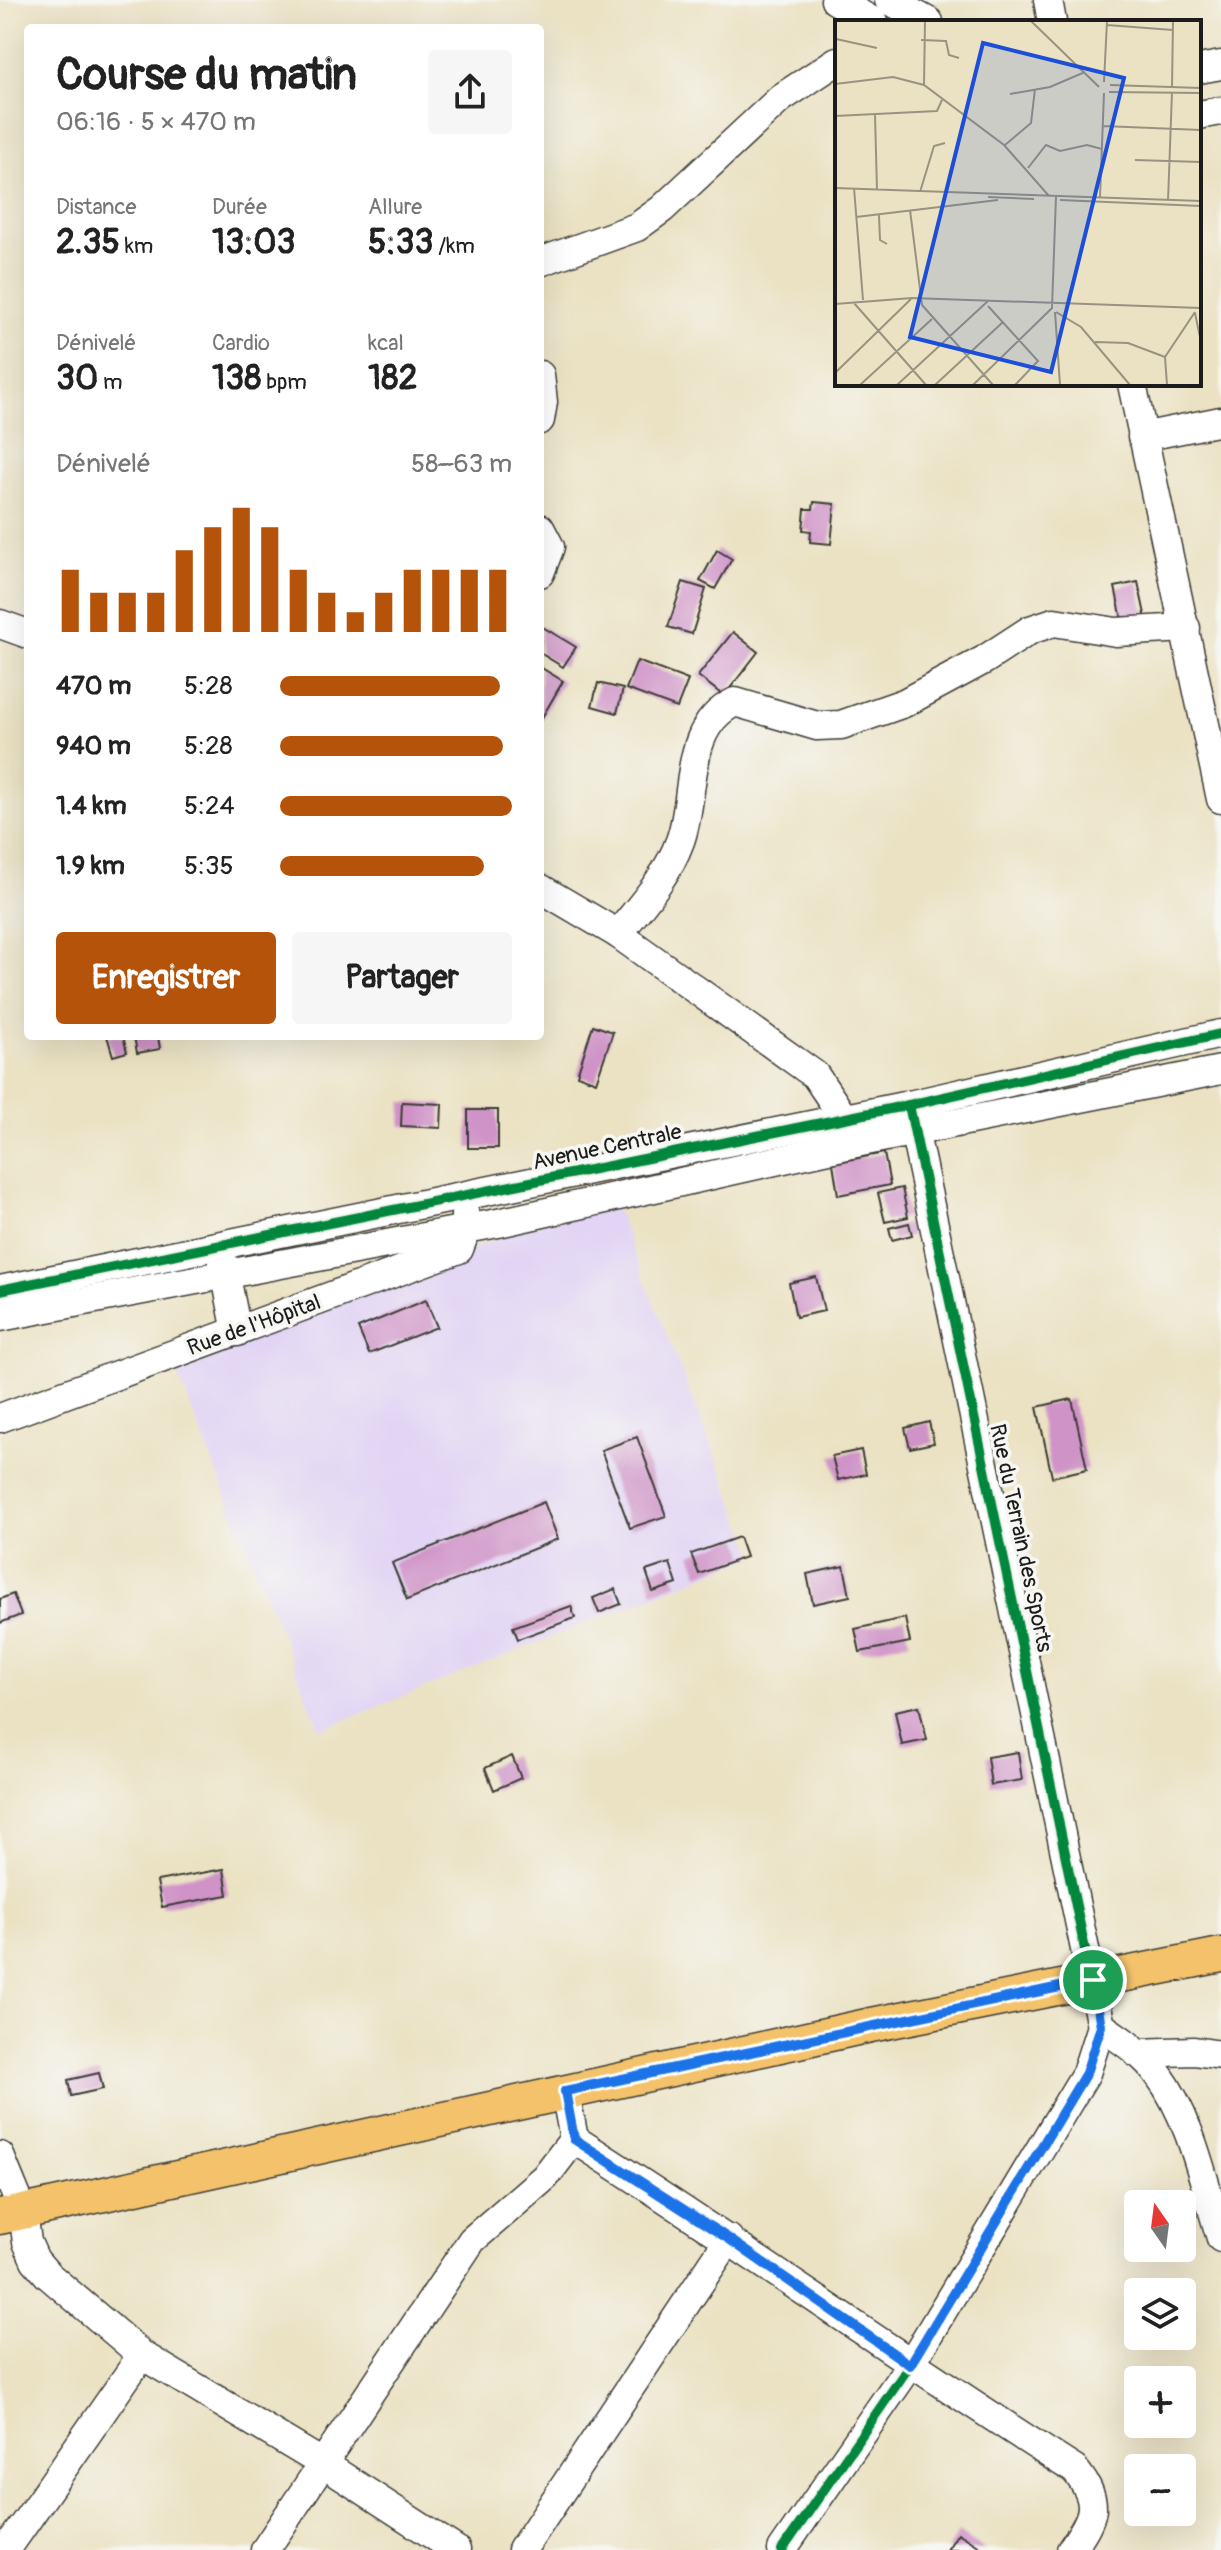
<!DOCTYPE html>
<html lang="fr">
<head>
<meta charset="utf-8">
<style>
	body { margin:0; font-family:Pangolin,sans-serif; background:#f6f6f6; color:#222; height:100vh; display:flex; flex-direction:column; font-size:30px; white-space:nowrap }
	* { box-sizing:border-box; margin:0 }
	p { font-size:26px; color:#767676 }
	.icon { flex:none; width:44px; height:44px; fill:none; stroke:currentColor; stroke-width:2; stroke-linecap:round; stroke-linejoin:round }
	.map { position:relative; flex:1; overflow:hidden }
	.side { position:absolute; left:24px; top:24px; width:520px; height:1016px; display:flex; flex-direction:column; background:#fff; border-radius:8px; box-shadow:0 8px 32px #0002 }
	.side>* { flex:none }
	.needle { width:52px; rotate:346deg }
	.fabs { position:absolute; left:1124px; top:2190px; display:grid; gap:16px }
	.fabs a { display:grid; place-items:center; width:72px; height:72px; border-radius:8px; background:#fff; box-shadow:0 8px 32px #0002; font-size:40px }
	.pin { position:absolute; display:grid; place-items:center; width:68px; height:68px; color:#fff; margin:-34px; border:4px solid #fff; border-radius:50%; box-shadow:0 2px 8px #0007 }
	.round { display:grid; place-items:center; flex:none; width:84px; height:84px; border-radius:8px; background:#f6f6f6 }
	.head { display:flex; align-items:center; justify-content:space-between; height:136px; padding:0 32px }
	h1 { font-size:44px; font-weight:800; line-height:60px }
	.metrics { display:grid; grid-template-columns:repeat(3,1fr); gap:12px; height:136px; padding:8px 32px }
	.metrics div { display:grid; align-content:center }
	.metrics b { font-size:34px; font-weight:800 }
	.metrics small { font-size:22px; font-weight:400 }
	.metrics p { font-size:22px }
	.chart { height:224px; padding:16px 32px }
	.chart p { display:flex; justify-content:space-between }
	.chart svg { width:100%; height:144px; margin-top:8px; stroke:#b45309; stroke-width:6 }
	.cta { display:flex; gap:16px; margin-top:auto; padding:16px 32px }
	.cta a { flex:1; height:92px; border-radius:8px; background:#b45309; color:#fff; font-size:32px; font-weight:800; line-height:92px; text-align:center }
	.cta a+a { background:#f6f6f6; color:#222 }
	ul { padding:0 32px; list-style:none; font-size:26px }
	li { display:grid; grid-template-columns:128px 96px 1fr; align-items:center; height:60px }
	li i { height:20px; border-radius:10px; background:#b45309 }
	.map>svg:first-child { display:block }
	.built { fill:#e1d4f4 }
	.building { fill:#cf93c7 }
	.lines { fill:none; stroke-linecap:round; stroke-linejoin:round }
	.minor-casing { stroke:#3b3a35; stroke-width:31 }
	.major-casing { stroke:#3b3a35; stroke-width:37 }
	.minor { stroke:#fff; stroke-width:28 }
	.major { stroke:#f3c26a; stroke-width:34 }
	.cycleway-casing { stroke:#f6f6f2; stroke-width:15 }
	.cycleway { stroke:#00873e; stroke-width:10 }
	.route-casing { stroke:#fff; stroke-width:16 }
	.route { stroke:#1a73e8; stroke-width:10 }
	.labels { text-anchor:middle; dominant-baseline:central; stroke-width:7; stroke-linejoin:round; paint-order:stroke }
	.street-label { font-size:22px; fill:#1c1c1c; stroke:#f6f6f2 }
	.inset-road { fill:none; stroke:#989380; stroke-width:2 }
	.view { fill:#1d4ed8; fill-opacity:0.15; stroke:#1d4ed8; stroke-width:4 }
	.inset-edge { fill:none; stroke:#1c1c1c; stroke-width:4 }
</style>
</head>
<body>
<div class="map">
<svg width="1221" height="2550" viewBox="0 0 1221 2550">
	<rect width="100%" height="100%" fill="#f6f6f2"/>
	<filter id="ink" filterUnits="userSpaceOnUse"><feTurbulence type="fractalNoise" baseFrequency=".0125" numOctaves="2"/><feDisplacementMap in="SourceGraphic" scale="16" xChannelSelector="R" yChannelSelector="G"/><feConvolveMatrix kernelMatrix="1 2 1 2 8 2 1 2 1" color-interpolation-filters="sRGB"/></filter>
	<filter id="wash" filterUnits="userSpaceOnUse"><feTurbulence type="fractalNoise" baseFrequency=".006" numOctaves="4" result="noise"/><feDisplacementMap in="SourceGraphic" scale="32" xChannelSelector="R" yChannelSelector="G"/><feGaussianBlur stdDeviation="1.8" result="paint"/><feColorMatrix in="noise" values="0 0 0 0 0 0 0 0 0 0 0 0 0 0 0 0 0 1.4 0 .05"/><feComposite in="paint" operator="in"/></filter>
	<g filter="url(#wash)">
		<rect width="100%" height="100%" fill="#ebe2c3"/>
		<path class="built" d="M610 1193 755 1555 320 1730 175 1368Z"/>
		<g id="blocks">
			<g class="building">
				<path d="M814 502 835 504 831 544 810 542 811 531 803 530 805 509H813Z"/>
				<path d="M717 550 732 559 715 589 700 581Z"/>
				<path d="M683 582 706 589 692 634 668 627Z"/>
				<path d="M1138 582 1146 619 1123 624 1115 587Z"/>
				<path d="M541 626 576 647 563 667 540 653Z"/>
				<path d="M733 632 758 652 724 696 698 676Z"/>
				<path d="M637 661 688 680 677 708 626 689Z"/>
				<path d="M540 667 563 681 540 721Z"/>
				<path d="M598 683 623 689 617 713 592 706Z"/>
				<path d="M593 1025 613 1032 596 1082 577 1075Z"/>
				<path d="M107 1036H123L127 1052 113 1056Z"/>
				<path d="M134 1036H158L160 1049 137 1053Z"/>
				<path d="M402 1102 442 1104 441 1128 401 1126Z"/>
				<rect x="468" y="1110" width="30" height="38"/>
				<path d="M884 1153 890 1185 838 1195 833 1163Z"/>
				<path d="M902 1188 908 1217 885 1222 878 1193Z"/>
				<path d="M909 1223 912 1235 892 1240 889 1228Z"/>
				<path d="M816 1277 824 1311 796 1317 789 1283Z"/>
				<path d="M426 1300 437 1327 369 1354 358 1328Z"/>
				<path d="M1072 1399 1087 1469 1052 1477 1037 1407Z"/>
				<path d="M929 1422 934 1443 910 1448 905 1428Z"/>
				<path d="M637 1437 666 1516 630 1528 601 1450Z"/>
				<path d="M861 1450 866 1474 838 1480 832 1456Z"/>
				<path d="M544 1502 558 1539 407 1600 392 1563Z"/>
				<path d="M739 1537 746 1557 699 1574 691 1554Z"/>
				<path d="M670 1563 677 1584 653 1592 646 1571Z"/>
				<path d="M844 1566 850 1596 813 1604 807 1574Z"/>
				<path d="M615 1589 621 1604 599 1613 593 1598Z"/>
				<path d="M13 1594 21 1615 0 1623V1599Z"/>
				<path d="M571 1606 575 1618 518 1639 513 1627Z"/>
				<path d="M905 1618 910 1642 860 1652 855 1629Z"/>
				<path d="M919 1706 927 1740 902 1745 895 1711Z"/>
				<path d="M1018 1752 1022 1780 991 1785 987 1757Z"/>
				<path d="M512 1756 521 1778 494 1790 485 1768Z"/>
				<path d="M224 1869 228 1895 162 1907 157 1881Z"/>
				<path d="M99 2073 103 2089 71 2096 68 2080Z"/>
				<path d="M958 2533 985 2550H947Z"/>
			</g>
		</g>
	</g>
	<g filter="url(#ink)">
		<use href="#blocks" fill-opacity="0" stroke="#3b3a35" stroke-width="2"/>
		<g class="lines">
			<g class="minor-casing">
				<g id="minor">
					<path d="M835 0 874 22"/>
					<path d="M889 0 929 22"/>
					<path d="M1048 0 1052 22"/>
					<path d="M1199 69 1221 65"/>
					<path d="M1199 115 1221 111"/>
					<path d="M540 262 637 227 662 209 781 98 837 61"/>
					<path d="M540 375 543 402 540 420"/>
					<path d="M1132 384 1221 799"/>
					<path d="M1142 437 1221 421"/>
					<path d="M540 528 550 547 540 573"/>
					<path d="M0 624 28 634"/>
					<path d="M540 888 618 934 815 1075 844 1118 848 1132"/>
					<path d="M618 934C641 905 667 877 680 841 697 795 682 727 735 702L817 726 841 725 904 703 984 660 1030 630 1054 622 1116 632 1186 628"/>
					<path d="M222 1256 237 1332"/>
					<path d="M0 1290 909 1105 1221 1034"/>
					<path d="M0 1317 498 1223 851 1144 1221 1070"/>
					<path d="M0 1418 459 1249 467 1228 465 1215"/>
					<path d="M1101 2026C1121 2040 1144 2054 1158 2074 1192 2120 1204 2185 1221 2238"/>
					<path d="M1137 2053 1194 2051 1221 2055"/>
					<path d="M574 2139C743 2247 906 2363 1075 2470 1102 2504 1094 2516 1071 2550"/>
					<path d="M0 2156 23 2212 27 2242 35 2260 48 2275 142 2355 322 2463 456 2550"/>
					<path d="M6 2550 142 2355"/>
					<path d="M265 2550 472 2240 545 2177 574 2139 565 2091"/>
					<path d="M522 2550 729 2239"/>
					<path d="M782 2550 910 2365 1086 2073 1101 2026 909 1105"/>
				</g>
			</g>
			<g class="major-casing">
				<path id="major" d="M0 2217 871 2025 1221 1955"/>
			</g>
			<use href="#minor" class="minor"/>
			<use href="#major" class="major"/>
			<g class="cycleway-casing">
				<g id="cycleway">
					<path d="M0 1290 909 1105 1221 1034"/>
					<path d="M782 2550 910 2365 1086 2073 1101 2026 909 1105"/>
				</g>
			</g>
			<use href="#cycleway" class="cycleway"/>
		</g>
	</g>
	<g class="lines" filter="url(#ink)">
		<g class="route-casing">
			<path id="route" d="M1093 1980 1101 2026 1086 2073 910 2365 729 2239 574 2139 565 2091Z"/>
		</g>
		<use href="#route" class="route"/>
	</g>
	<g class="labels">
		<g class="street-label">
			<text transform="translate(607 1147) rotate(-12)">Avenue Centrale</text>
			<text transform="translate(254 1325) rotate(-20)">Rue de l'Hôpital</text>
			<text transform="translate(1021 1538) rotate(78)">Rue du Terrain des Sports</text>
		</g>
	</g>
	<g transform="translate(835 20)">
		<rect width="366" height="366" fill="#ebe2c3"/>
		<path class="inset-road" d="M196 1 264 67M272 5 338 10M1 19 42 28M86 20 111 21 114 35 124 38M269 62 272 1M0 64 58 57 89 65 169 125 214 176M89 65 90 1M275 65 366 68M337 67 338 1M274 72 366 73M175 74 215 67 250 52M40 95 42 170M0 96 102 91 107 80M268 106 366 110M170 125 196 103 200 69M300 140 366 142M193 148 211 125 225 131 252 125 267 129M0 168 366 181M19 168 28 280M85 172 99 126 110 123M153 177 199 179M265 177 269 73M225 180 366 186M333 181 337 72M75 190 87 285 158 365M44 195 45 220 52 224M21 197 163 180M19 283 91 365M0 284 77 278 366 288M153 286 203 341 180 365M220 292 225 365M221 292 246 307 295 365M360 293 366 322M260 322 293 323 330 337M0 353 76 279M25 365 97 299M62 365 153 281M100 365 168 302M138 365 217 288 221 176M332 365 330 337 360 292"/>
		<path class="view" d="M148 23 289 58 216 352 75 317Z"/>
		<rect width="366" height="366" class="inset-edge"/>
	</g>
</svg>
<div class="fabs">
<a><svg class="needle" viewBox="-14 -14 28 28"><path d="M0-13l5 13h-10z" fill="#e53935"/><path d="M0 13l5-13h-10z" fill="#767676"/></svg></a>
<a><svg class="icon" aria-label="layers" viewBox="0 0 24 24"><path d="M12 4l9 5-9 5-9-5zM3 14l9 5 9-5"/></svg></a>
<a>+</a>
<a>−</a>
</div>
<div class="pin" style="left:1093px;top:1980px;background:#1e9e55"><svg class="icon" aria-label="arrive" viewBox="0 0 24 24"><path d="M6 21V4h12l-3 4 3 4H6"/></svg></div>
<section class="side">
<div class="head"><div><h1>Course du matin</h1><p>06:16 · 5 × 470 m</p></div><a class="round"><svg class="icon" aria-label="share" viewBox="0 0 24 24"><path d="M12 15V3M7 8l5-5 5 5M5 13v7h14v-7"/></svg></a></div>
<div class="metrics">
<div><p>Distance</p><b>2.35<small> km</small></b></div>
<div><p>Durée</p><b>13:03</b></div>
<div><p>Allure</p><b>5:33<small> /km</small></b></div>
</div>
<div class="metrics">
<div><p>Dénivelé</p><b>30<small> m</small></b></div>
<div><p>Cardio</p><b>138<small> bpm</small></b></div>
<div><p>kcal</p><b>182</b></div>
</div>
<div class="chart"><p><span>Dénivelé</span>58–63 m</p>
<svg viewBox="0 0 160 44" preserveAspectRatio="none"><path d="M5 44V25M15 44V32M25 44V32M35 44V32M45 44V19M55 44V12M65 44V6M75 44V12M85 44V25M95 44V32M105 44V38M115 44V32M125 44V25M135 44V25M145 44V25M155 44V25"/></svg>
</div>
<ul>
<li><b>470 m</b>5:28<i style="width:95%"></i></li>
<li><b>940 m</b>5:28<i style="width:96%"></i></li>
<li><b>1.4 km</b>5:24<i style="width:100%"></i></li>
<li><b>1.9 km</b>5:35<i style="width:88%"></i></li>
</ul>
<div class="cta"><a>Enregistrer</a><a>Partager</a></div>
</section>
</div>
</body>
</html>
